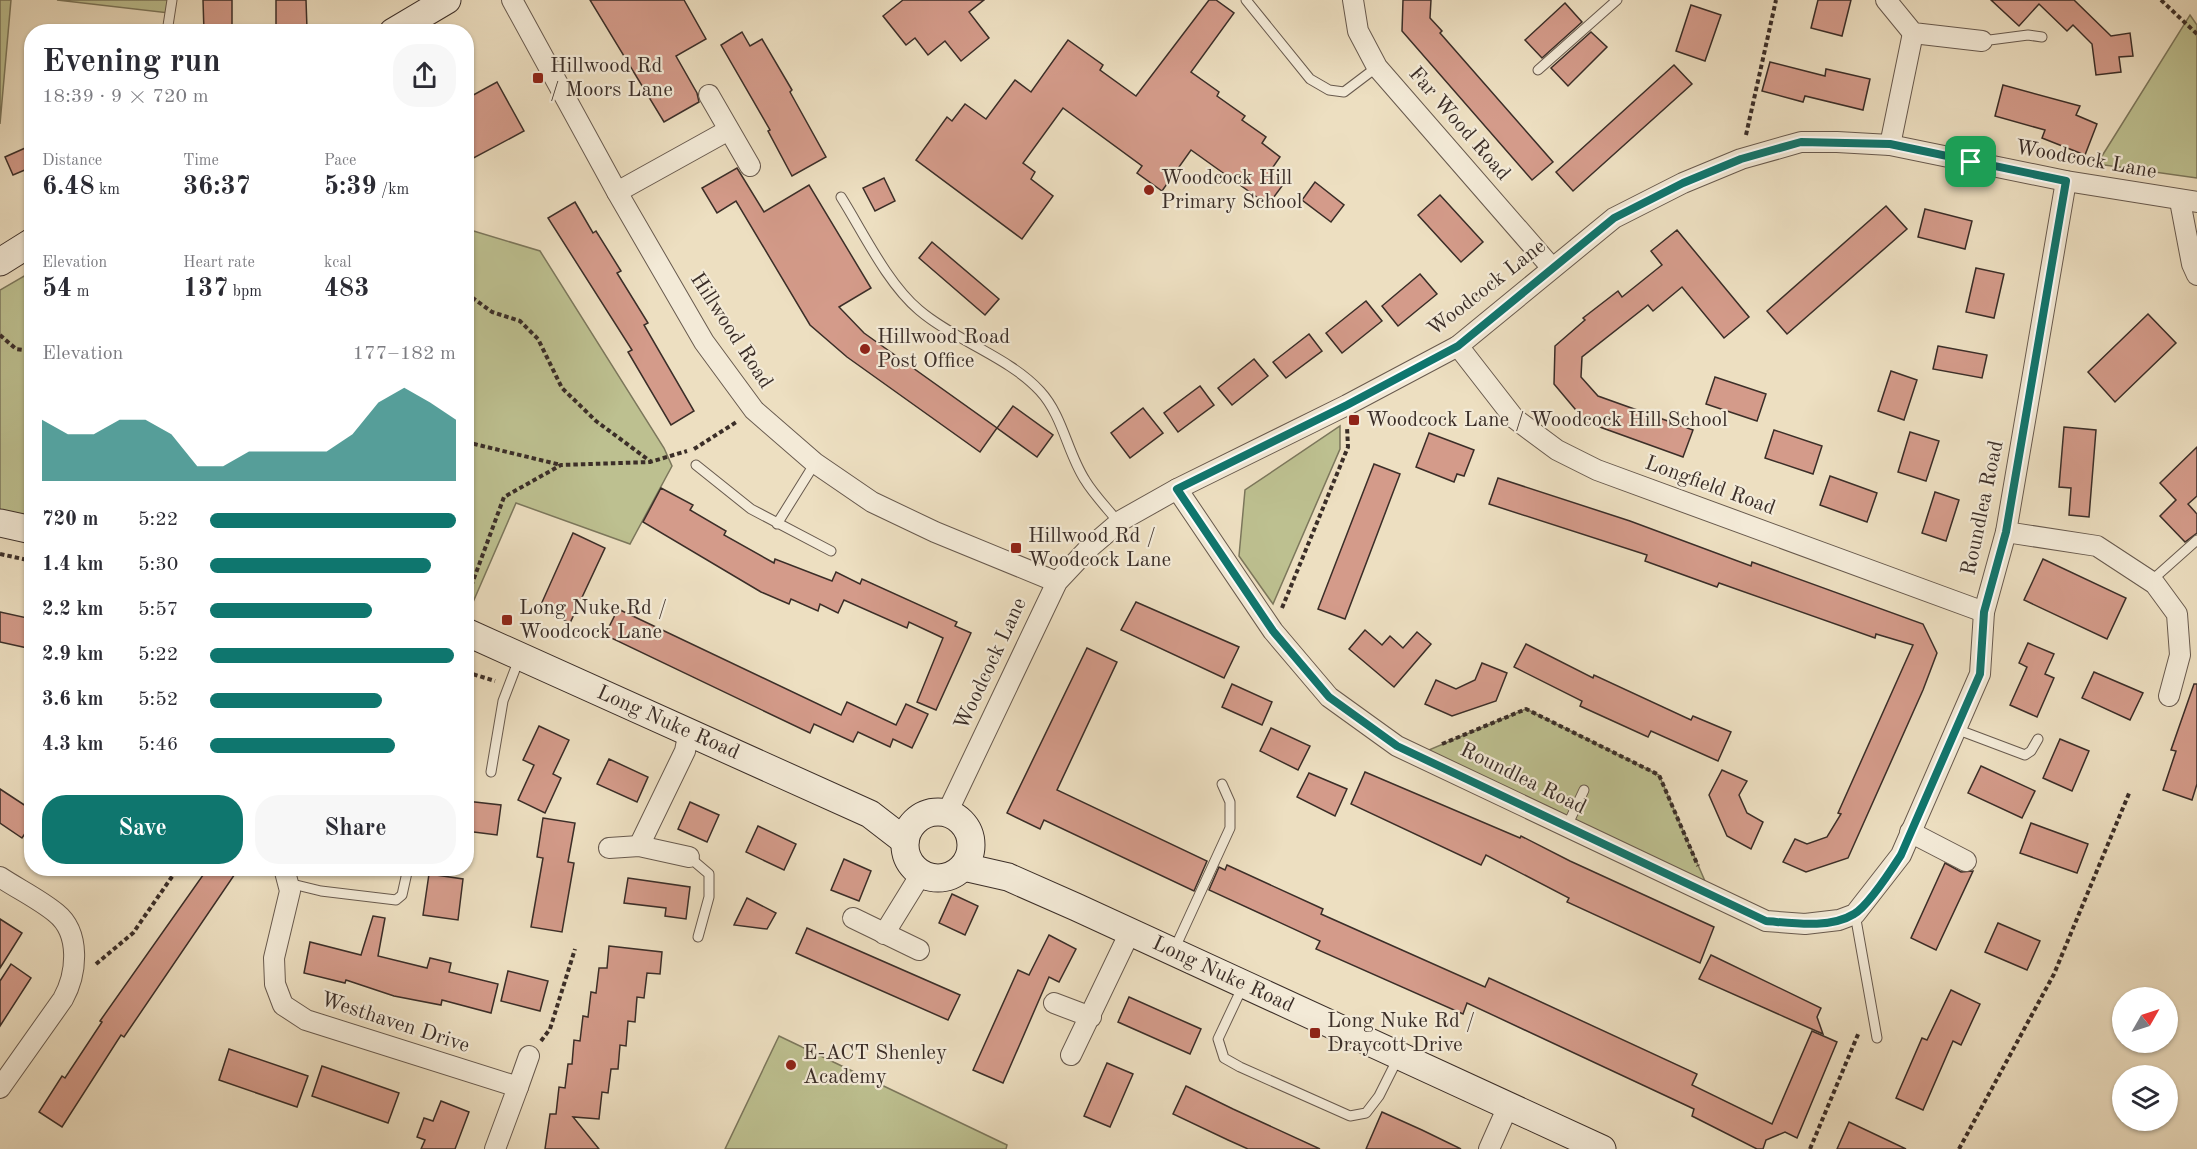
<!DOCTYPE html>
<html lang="en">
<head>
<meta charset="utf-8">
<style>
	body { margin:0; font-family:"Old Standard TT",serif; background:#f7f7f7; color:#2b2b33; height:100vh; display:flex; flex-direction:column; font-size:22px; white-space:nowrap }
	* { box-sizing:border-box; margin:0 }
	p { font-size:20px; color:#7c7c81 }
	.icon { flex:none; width:33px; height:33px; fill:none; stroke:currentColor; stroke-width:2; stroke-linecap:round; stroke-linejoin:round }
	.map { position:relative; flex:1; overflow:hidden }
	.side { position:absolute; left:24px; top:24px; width:450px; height:852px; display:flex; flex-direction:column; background:#fff; border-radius:24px; box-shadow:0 2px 4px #0004 }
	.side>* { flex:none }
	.needle { width:39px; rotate:51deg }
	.fabs { position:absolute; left:2112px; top:987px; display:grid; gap:12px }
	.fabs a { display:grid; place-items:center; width:66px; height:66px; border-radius:50%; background:#fff; box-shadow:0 2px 4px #0004; font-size:30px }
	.pin { position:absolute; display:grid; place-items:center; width:51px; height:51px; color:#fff; margin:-26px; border-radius:12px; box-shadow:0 3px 9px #0006 }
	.round { display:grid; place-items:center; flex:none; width:63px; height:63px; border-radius:24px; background:#f7f7f7 }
	.headline { display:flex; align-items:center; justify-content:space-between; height:102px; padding:0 18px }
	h1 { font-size:33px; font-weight:700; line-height:45px }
	.figures { display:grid; grid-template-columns:repeat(3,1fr); gap:9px; height:102px; padding:6px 18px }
	.figures div { display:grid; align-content:center }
	.figures b { font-size:26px; font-weight:700 }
	.figures small { font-size:16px; font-weight:400 }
	.figures p { font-size:16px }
	.chart { height:168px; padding:12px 18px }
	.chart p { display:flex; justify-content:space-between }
	.chart svg { width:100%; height:108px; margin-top:6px; fill:#0f766e; opacity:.7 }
	.primary-button { display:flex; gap:12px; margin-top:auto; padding:12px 18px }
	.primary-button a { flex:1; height:69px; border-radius:24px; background:#0f766e; color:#fff; font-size:24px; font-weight:700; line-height:69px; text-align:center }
	.primary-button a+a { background:#f7f7f7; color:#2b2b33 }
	ul { padding:0 18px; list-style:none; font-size:20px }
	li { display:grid; grid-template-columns:96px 72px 1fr; align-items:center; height:45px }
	li i { height:15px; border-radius:8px; background:#0f766e }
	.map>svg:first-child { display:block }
	.green { fill:#bdc090; stroke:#7c775c; stroke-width:1.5 }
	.building { fill:#d49b8a; stroke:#3b2e28; stroke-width:1.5 }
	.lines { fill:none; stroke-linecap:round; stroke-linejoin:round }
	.lane-casing { stroke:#685a4e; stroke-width:11 }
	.street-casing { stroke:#685a4e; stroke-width:22 }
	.secondary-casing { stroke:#3b2e28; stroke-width:29 }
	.path { stroke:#3b2e28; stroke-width:4; stroke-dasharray:4.5 3; stroke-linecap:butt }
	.lane { stroke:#f3ead7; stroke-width:9 }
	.street { stroke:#f3ead7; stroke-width:20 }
	.secondary { stroke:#f3ead7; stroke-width:27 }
	.route-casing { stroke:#fff; stroke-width:12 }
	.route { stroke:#0f766e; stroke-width:8 }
	.poi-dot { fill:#8f2418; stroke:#f3ead7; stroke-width:2 }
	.labels { text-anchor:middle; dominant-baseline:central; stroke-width:4.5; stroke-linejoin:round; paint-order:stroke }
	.poi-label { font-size:21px; fill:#3b2e28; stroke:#f3ead7; text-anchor:start }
	.street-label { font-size:21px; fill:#3b2e28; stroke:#f3ead7 }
</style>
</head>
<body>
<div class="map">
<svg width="2197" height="1149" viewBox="0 0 2197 1149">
	<rect width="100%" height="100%" fill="#eddfc1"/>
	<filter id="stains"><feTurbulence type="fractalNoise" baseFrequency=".00333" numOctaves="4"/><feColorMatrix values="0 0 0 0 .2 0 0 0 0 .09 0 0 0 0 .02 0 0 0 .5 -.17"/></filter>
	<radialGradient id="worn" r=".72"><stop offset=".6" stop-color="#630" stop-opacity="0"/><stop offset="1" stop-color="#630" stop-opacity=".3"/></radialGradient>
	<g class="green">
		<path d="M0 0H11L0 124Z"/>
		<path d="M57 0H172L169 13Z"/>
		<path d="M2190 15 2197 25V178L2097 164Z"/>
		<path d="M467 229 540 251 664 448 672 466 630 544 516 503 467 616Z"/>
		<path d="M31 272V518L0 511V290Z"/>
		<path d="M1340 426V449L1273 604 1239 556 1245 490Z"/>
		<path d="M1526 709 1659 775 1711 895 1417 755Z"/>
		<path d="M779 1036 1007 1145 1006 1149H725Z"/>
	</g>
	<g class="building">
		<path d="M203 0H232V32H204Z"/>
		<path d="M276 0H306L307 29H276Z"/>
		<path d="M590 0H684L706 39 676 56 697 93 699 102 664 122Z"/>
		<path d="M903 0H984L969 12 989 38 961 61 945 41 928 55 915 38 906 45 883 16Z"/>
		<path d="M1209 0H1216L1234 13 1191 72 1219 92 1217 96 1245 116 1242 120 1266 137 1262 143 1280 157 1273 167 1288 178 1268 205 1191 150 1162 191 1137 173 1142 166 1063 108 1023 163 1035 172 1031 179 1053 196 1022 239 916 160 947 117 952 121 965 104 986 119 1015 80 1031 92 1068 40 1103 65 1100 70 1136 96Z"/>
		<path d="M1403 0H1431L1430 18 1442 31 1440 33 1553 162 1532 180 1402 31Z"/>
		<path d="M1818 0H1851L1842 36 1811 28Z"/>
		<path d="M1991 0H2074L2111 36 2130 33 2133 56 2119 57 2121 72 2096 75 2092 44 2073 25 2067 31 2039 4 2019 26Z"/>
		<path d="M1565 3 1582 22 1542 58 1525 40Z"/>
		<path d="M1691 5 1721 15 1705 61 1676 51Z"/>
		<path d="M742 32 750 46 762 39 792 90 790 92 826 157 792 176 768 131 770 130 721 45Z"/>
		<path d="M1591 32 1607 47 1568 86 1551 68Z"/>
		<path d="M1770 62 1825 76 1826 69 1870 79 1863 110 1805 96 1803 102 1762 91Z"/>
		<path d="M1674 65 1692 84 1573 191 1556 172Z"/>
		<path d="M497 82 524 131 466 162V99Z"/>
		<path d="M2003 85 2080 106 2076 115 2097 124 2085 155 2042 138 2045 130 1995 116Z"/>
		<path d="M32 145V167L13 175 5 157Z"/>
		<path d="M737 168 764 212 809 185 871 288 839 307 864 333 997 428 980 452 847 357 810 325 736 201 717 213 702 188Z"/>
		<path d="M884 178 895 201 875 211 863 188Z"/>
		<path d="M1315 182 1344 205 1331 222 1302 200Z"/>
		<path d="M1440 195 1483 242 1461 262 1418 215Z"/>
		<path d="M575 202 593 233 596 231 621 271 617 273 648 323 644 325 694 411 671 425 628 352 632 350 548 218Z"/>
		<path d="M1886 206 1907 229 1787 334 1767 311Z"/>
		<path d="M1925 209 1972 221 1965 249 1918 237Z"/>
		<path d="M1677 230 1749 317 1724 338 1682 287 1653 311 1648 305 1582 357 1581 377 1598 396 1693 430 1683 457 1586 422 1554 384 1555 346 1585 320 1583 318 1618 291 1622 297 1662 265 1651 251Z"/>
		<path d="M932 242 999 299 985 315 919 258Z"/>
		<path d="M1976 268 2004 274 1994 318 1966 312Z"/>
		<path d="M1420 274 1437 294 1398 326 1382 306Z"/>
		<path d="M1366 301 1382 321 1342 353 1326 333Z"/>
		<path d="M2148 314 2176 343 2115 402 2088 372Z"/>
		<path d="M1309 334 1322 351 1286 378 1273 362Z"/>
		<path d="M1938 346 1987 355 1982 378 1933 369Z"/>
		<path d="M1254 359 1268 376 1232 405 1218 388Z"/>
		<path d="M1891 371 1917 380 1904 420 1878 411Z"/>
		<path d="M1715 377 1766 394 1757 421 1706 404Z"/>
		<path d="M1200 386 1214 405 1178 432 1164 413Z"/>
		<path d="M1013 406 1053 435 1037 457 997 428Z"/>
		<path d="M1143 408 1163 433 1130 458 1111 433Z"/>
		<path d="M2064 427 2096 430 2089 517 2069 515 2071 488 2059 487Z"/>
		<path d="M1774 430 1822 446 1813 474 1765 458Z"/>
		<path d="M1910 432 1939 441 1926 481 1898 472Z"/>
		<path d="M1429 433 1474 450 1464 476 1457 474 1454 482 1416 467Z"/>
		<path d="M2197 447V496L2188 504 2197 514V533L2185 542 2160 516 2176 500 2160 483Z"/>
		<path d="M1374 464 1400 474 1345 619 1318 609Z"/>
		<path d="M1830 476 1877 493 1867 522 1820 505Z"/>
		<path d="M1498 478 1630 521 1751 566 1752 562 1923 624 1937 653 1923 690 1848 858 1806 872 1783 862 1795 839 1807 844 1827 837 1841 814 1838 813 1913 645 1876 634 1875 638 1719 583 1717 587 1645 561 1647 555 1489 504Z"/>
		<path d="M661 488 693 505 690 510 726 531 724 535 774 563 775 559 832 581 836 572 860 584 862 579 957 622 955 626 971 633 936 710 917 702 943 638 909 622 907 628 844 600 838 613 820 604 818 611 791 599 789 604 761 592 643 522Z"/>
		<path d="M1935 492 1959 500 1946 541 1922 533Z"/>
		<path d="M573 533 605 548 570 623 539 609Z"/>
		<path d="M2043 559 2126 598 2107 639 2024 600Z"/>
		<path d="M1136 602 1239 647 1224 678 1121 630Z"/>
		<path d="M618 609 841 715 847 702 896 725 906 704 928 714 912 748 893 739 890 747 858 732 853 742 814 724 810 733 605 635Z"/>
		<path d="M0 612 32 619V649L0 642Z"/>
		<path d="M1365 630 1382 645 1390 636 1403 648 1417 632 1431 644 1394 687 1349 649Z"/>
		<path d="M2028 643 2054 654 2045 674 2054 678 2037 717 2010 705 2027 667 2019 663Z"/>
		<path d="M1526 644 1593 678 1594 675 1691 720 1693 716 1731 732 1718 761 1651 731 1648 737 1580 706 1582 701 1514 667Z"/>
		<path d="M1087 648 1117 662 1057 790 1207 861 1194 891 1044 820 1040 829 1007 813Z"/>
		<path d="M1482 663 1507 673 1496 701 1452 716 1425 704 1436 680 1456 689 1475 680Z"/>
		<path d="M2094 672 2143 693 2130 720 2082 698Z"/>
		<path d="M1232 684 1272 702 1262 725 1222 707Z"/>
		<path d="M2194 684H2197V784L2192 800 2163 790 2176 751 2171 750Z"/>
		<path d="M539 726 569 740 553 774 561 778 545 813 518 800 534 765 523 760Z"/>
		<path d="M1271 728 1310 746 1298 770 1260 751Z"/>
		<path d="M2060 739 2089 751 2072 791 2043 778Z"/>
		<path d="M609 759 648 777 637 802 597 784Z"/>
		<path d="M1981 766 2035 791 2022 818 1968 793Z"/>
		<path d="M1722 770 1747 781 1739 795 1747 813 1763 822 1751 849 1727 836 1709 795Z"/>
		<path d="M1365 772 1520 838 1521 836 1570 861 1714 927 1700 963 1567 902 1569 898 1486 855 1481 865 1351 804Z"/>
		<path d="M1309 773 1347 789 1335 816 1297 797Z"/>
		<path d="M0 789 32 810V823L22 838 0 823Z"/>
		<path d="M466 801 501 805 497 835 466 831Z"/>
		<path d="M690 802 719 815 707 842 678 829Z"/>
		<path d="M543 818 575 823 568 862 574 863 562 932 531 927 543 858 537 857Z"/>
		<path d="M2031 823 2088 844 2077 873 2020 853Z"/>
		<path d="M758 826 796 844 784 870 746 852Z"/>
		<path d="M844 859 871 871 859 901 831 890Z"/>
		<path d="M1945 863 1961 872 1973 871 1936 950 1911 938Z"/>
		<path d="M1227 865 1323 909 1321 914 1485 987 1489 978 1697 1074 1692 1085 1772 1124 1812 1031 1837 1042 1797 1138 1785 1132 1766 1140 1763 1149H1757L1692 1116 1694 1109 1467 1003 1463 1014 1316 949 1320 941 1209 890 1219 867 1225 870Z"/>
		<path d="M208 868H239L124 1037 121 1035 62 1127 39 1112 62 1076 65 1078 102 1022 100 1021Z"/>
		<path d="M429 874 463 879 458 920 423 915Z"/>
		<path d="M628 878 690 887 686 919 665 916 666 908 624 903Z"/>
		<path d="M952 894 978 906 965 935 939 923Z"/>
		<path d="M747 898 776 913 767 929 734 925Z"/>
		<path d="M373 916 385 918 378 956 427 968 430 958 451 963 449 972 498 984 491 1013 442 1000 441 1005 394 996 346 980 345 983 304 973 310 942 361 955Z"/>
		<path d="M0 919 22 933 0 968Z"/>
		<path d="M1998 923 2040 941 2027 970 1985 952Z"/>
		<path d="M807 928 960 995 948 1020 796 953Z"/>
		<path d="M1049 935 1076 949 1059 982 1049 977 1003 1083 973 1070 1018 970 1029 975Z"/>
		<path d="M609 946 662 952 660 974 647 973 644 998 637 997 635 1022 628 1021 626 1046 620 1045 618 1069H611L608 1093 602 1092 599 1119 573 1117 599 1149H545L550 1114H556L559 1087 565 1088 568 1064H572L574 1040 580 1041 583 1016 588 1017 591 992 596 993 599 968H607Z"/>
		<path d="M1711 955 1821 1008 1817 1017 1823 1034 1699 979Z"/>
		<path d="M11 964 31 978 0 1026V981Z"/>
		<path d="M508 971 548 981 540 1011 501 1001Z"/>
		<path d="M1951 990 1980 1004 1961 1045 1953 1041 1923 1110 1896 1098 1922 1038 1927 1040Z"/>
		<path d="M1129 997 1201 1029 1190 1054 1118 1022Z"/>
		<path d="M229 1049 308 1076 297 1107 219 1080Z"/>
		<path d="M1107 1063 1133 1074 1110 1127 1084 1116Z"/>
		<path d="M322 1066 399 1093 388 1123 312 1096Z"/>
		<path d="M1186 1086 1233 1109 1320 1149H1248L1228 1140 1173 1114Z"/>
		<path d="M441 1101 469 1112 455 1149H421L425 1140 417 1137 424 1118 433 1121Z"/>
		<path d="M1382 1112 1422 1130 1461 1149H1366Z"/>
		<path d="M1849 1122 1906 1149H1837Z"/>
	</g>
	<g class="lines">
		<g class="lane-casing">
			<g id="lane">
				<path d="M1246 0 1310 79 1329 90 1344 92 1377 67"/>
				<path d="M167 32 172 0"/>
				<path d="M1982 41 2028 35 2042 37"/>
				<path d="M1538 70 1617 0"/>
				<path d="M841 197C863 232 887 283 919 310 954 340 1009 357 1040 391 1063 416 1067 452 1085 480 1094 495 1108 509 1119 523"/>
				<path d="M696 465 751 509 831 551"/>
				<path d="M777 524 815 463"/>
				<path d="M2151 581 2197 540"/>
				<path d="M1956 729 2025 755 2031 751 2038 739"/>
				<path d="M491 772 503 701 519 659"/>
				<path d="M1567 826 1584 790"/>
				<path d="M689 857 709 874V897L698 937"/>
				<path d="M288 883 321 891 396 900 402 895 408 868"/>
				<path d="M1855 914 1877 1038"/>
				<path d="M1174 950 1230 828V802L1222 784"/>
				<path d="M1242 988 1218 1039 1224 1058 1240 1067 1350 1116 1366 1113 1379 1096 1398 1058"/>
			</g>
		</g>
		<g class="street-casing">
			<g id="street">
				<path d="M512 0 617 192 704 342 754 410 815 463 872 502 935 532 1057 582"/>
				<path d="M1353 0 1358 31 1377 67 1552 268"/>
				<path d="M1886 0 1913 33 1982 41"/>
				<path d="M709 95 750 166"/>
				<path d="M1890 145 1913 33"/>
				<path d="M617 192 727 131"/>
				<path d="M2180 201 2192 264 2197 275"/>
				<path d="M1458 346 1514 418 1557 450 1597 470 1984 612"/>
				<path d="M1177 489 1273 631 1329 697 1397 746 1766 921 1805 924 1839 920 1855 914 1901 855 1980 674 1984 612 2006 532 2066 181"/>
				<path d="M2006 532 2097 546 2155 584 2177 614 2180 655 2169 696"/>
				<path d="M947 813 1057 582 1088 549 1122 520 1177 489 1347 405 1458 346 1614 218 1683 183 1741 159 1801 142H1837L1890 145 2066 181 2197 202"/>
				<path d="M1910 832 1966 861"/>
				<path d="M639 846 685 751 689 731"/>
				<path d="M609 848 639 846 689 857"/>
				<path d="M284 868 290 891 274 958 275 984 283 1005 306 1020 518 1087 495 1149"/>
				<path d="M0 877C18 889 39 899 56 913 81 933 77 974 63 999L0 1088"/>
				<path d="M853 918 919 950"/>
				<path d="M884 934 921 874"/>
				<path d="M1054 1003 1091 1017"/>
				<path d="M1071 1055 1130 932"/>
				<path d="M518 1087 529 1056"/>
				<path d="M1489 1149 1509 1104"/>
			</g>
		</g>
		<g class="secondary-casing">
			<g id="secondary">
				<path d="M393 32 447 0"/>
				<path d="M0 262 32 242"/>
				<path d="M0 523 32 530"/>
				<path d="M466 632 870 814 905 841"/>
				<circle cx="938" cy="845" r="33"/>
				<path d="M964 867 1008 877 1076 907 1602 1149"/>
			</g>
		</g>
		<g class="path">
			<path d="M2161 0 2197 34"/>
			<path d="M1746 135 1776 0"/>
			<path d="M466 293 492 312 520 321 538 339 562 388 596 421 650 461"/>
			<path d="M0 335 16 349 32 351"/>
			<path d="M466 442 561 465"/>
			<path d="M694 449 738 421"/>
			<path d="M0 554 32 561"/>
			<path d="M466 600 504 497 561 465 650 462 687 451"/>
			<path d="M1282 608 1348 447 1347 427"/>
			<path d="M466 672 495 681"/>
			<path d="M1442 744 1526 709 1659 775 1698 866"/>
			<path d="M96 964 133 933 178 868"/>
			<path d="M541 1041 550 1029 575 949"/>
			<path d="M1810 1149 1859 1032"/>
			<path d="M1959 1149 2054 974 2130 791"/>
		</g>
		<use href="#lane" class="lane"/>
		<use href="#street" class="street"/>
		<use href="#secondary" class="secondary"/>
	</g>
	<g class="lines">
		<g class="route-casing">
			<path id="route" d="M1801 142 1890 144 2066 181 2006 532 1984 612 1980 674 1901 855C1892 869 1868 906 1854 914 1830 929 1792 923 1766 921L1397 746 1329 697 1273 631 1177 489 1347 405 1458 346 1614 218 1683 183 1741 159Z"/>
		</g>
		<use href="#route" class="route"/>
	</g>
	<g class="poi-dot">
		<rect x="532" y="72" width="12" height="12" rx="3"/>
		<circle cx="1149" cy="190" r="6"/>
		<circle cx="865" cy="349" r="6"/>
		<rect x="1348" y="414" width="12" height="12" rx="3"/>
		<rect x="1010" y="542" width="12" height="12" rx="3"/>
		<rect x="501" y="614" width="12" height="12" rx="3"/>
		<rect x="1309" y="1027" width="12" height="12" rx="3"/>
		<circle cx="791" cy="1065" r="6"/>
	</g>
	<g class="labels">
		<g class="poi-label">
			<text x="550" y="66">Hillwood Rd<tspan x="550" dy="24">/ Moors Lane</tspan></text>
			<text x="1161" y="178">Woodcock Hill<tspan x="1161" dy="24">Primary School</tspan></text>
			<text x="877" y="337">Hillwood Road<tspan x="877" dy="24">Post Office</tspan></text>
			<text x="1366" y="420">Woodcock Lane / Woodcock Hill School</text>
			<text x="1028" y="536">Hillwood Rd /<tspan x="1028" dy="24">Woodcock Lane</tspan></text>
			<text x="519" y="608">Long Nuke Rd /<tspan x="519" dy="24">Woodcock Lane</tspan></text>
			<text x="1327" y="1021">Long Nuke Rd /<tspan x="1327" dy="24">Draycott Drive</tspan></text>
			<text x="803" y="1053">E-ACT Shenley<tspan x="803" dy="24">Academy</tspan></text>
		</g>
		<g class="street-label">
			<text transform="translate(1459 124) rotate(49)">Far Wood Road</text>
			<text transform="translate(2086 160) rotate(10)">Woodcock Lane</text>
			<text transform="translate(1487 288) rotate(-38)">Woodcock Lane</text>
			<text transform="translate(731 331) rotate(57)">Hillwood Road</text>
			<text transform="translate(1710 486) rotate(20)">Longfield Road</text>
			<text transform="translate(1983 508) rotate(-78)">Roundlea Road</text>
			<text transform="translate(991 664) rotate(-65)">Woodcock Lane</text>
			<text transform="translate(668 723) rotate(24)">Long Nuke Road</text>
			<text transform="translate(1523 779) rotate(26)">Roundlea Road</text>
			<text transform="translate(1223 975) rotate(25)">Long Nuke Road</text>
			<text transform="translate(395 1023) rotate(18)">Westhaven Drive</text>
		</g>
	</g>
	<rect width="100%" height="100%" filter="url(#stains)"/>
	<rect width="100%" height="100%" fill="url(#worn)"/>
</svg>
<div class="fabs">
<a><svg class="needle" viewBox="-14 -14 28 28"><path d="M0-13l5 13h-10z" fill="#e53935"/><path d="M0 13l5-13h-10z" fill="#7c7c81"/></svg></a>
<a><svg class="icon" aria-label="layers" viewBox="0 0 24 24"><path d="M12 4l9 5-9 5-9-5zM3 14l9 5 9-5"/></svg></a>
</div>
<div class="pin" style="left:1971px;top:162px;background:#1e9e55"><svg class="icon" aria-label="arrive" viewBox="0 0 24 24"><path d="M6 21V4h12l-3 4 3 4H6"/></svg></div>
<section class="side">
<div class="headline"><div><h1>Evening run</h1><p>18:39 · 9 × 720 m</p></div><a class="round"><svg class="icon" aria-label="share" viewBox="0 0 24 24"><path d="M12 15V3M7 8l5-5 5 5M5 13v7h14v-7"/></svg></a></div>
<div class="figures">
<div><p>Distance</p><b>6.48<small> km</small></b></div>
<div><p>Time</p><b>36:37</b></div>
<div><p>Pace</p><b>5:39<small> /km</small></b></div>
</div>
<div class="figures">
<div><p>Elevation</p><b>54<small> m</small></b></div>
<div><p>Heart rate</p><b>137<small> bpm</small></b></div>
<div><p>kcal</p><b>483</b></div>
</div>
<div class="chart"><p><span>Elevation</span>177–182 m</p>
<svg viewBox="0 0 160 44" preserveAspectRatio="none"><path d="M0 44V19L10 25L20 25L30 19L40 19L50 25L60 38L70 38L80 32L90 32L100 32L110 32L120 25L130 12L140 6L150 12L160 19V44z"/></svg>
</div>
<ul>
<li><b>720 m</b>5:22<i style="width:100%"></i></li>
<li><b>1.4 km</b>5:30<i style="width:90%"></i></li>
<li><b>2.2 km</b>5:57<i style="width:66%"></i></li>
<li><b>2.9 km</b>5:22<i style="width:99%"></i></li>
<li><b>3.6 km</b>5:52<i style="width:70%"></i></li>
<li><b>4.3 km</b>5:46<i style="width:75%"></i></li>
</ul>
<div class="primary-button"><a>Save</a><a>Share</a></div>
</section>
</div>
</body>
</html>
